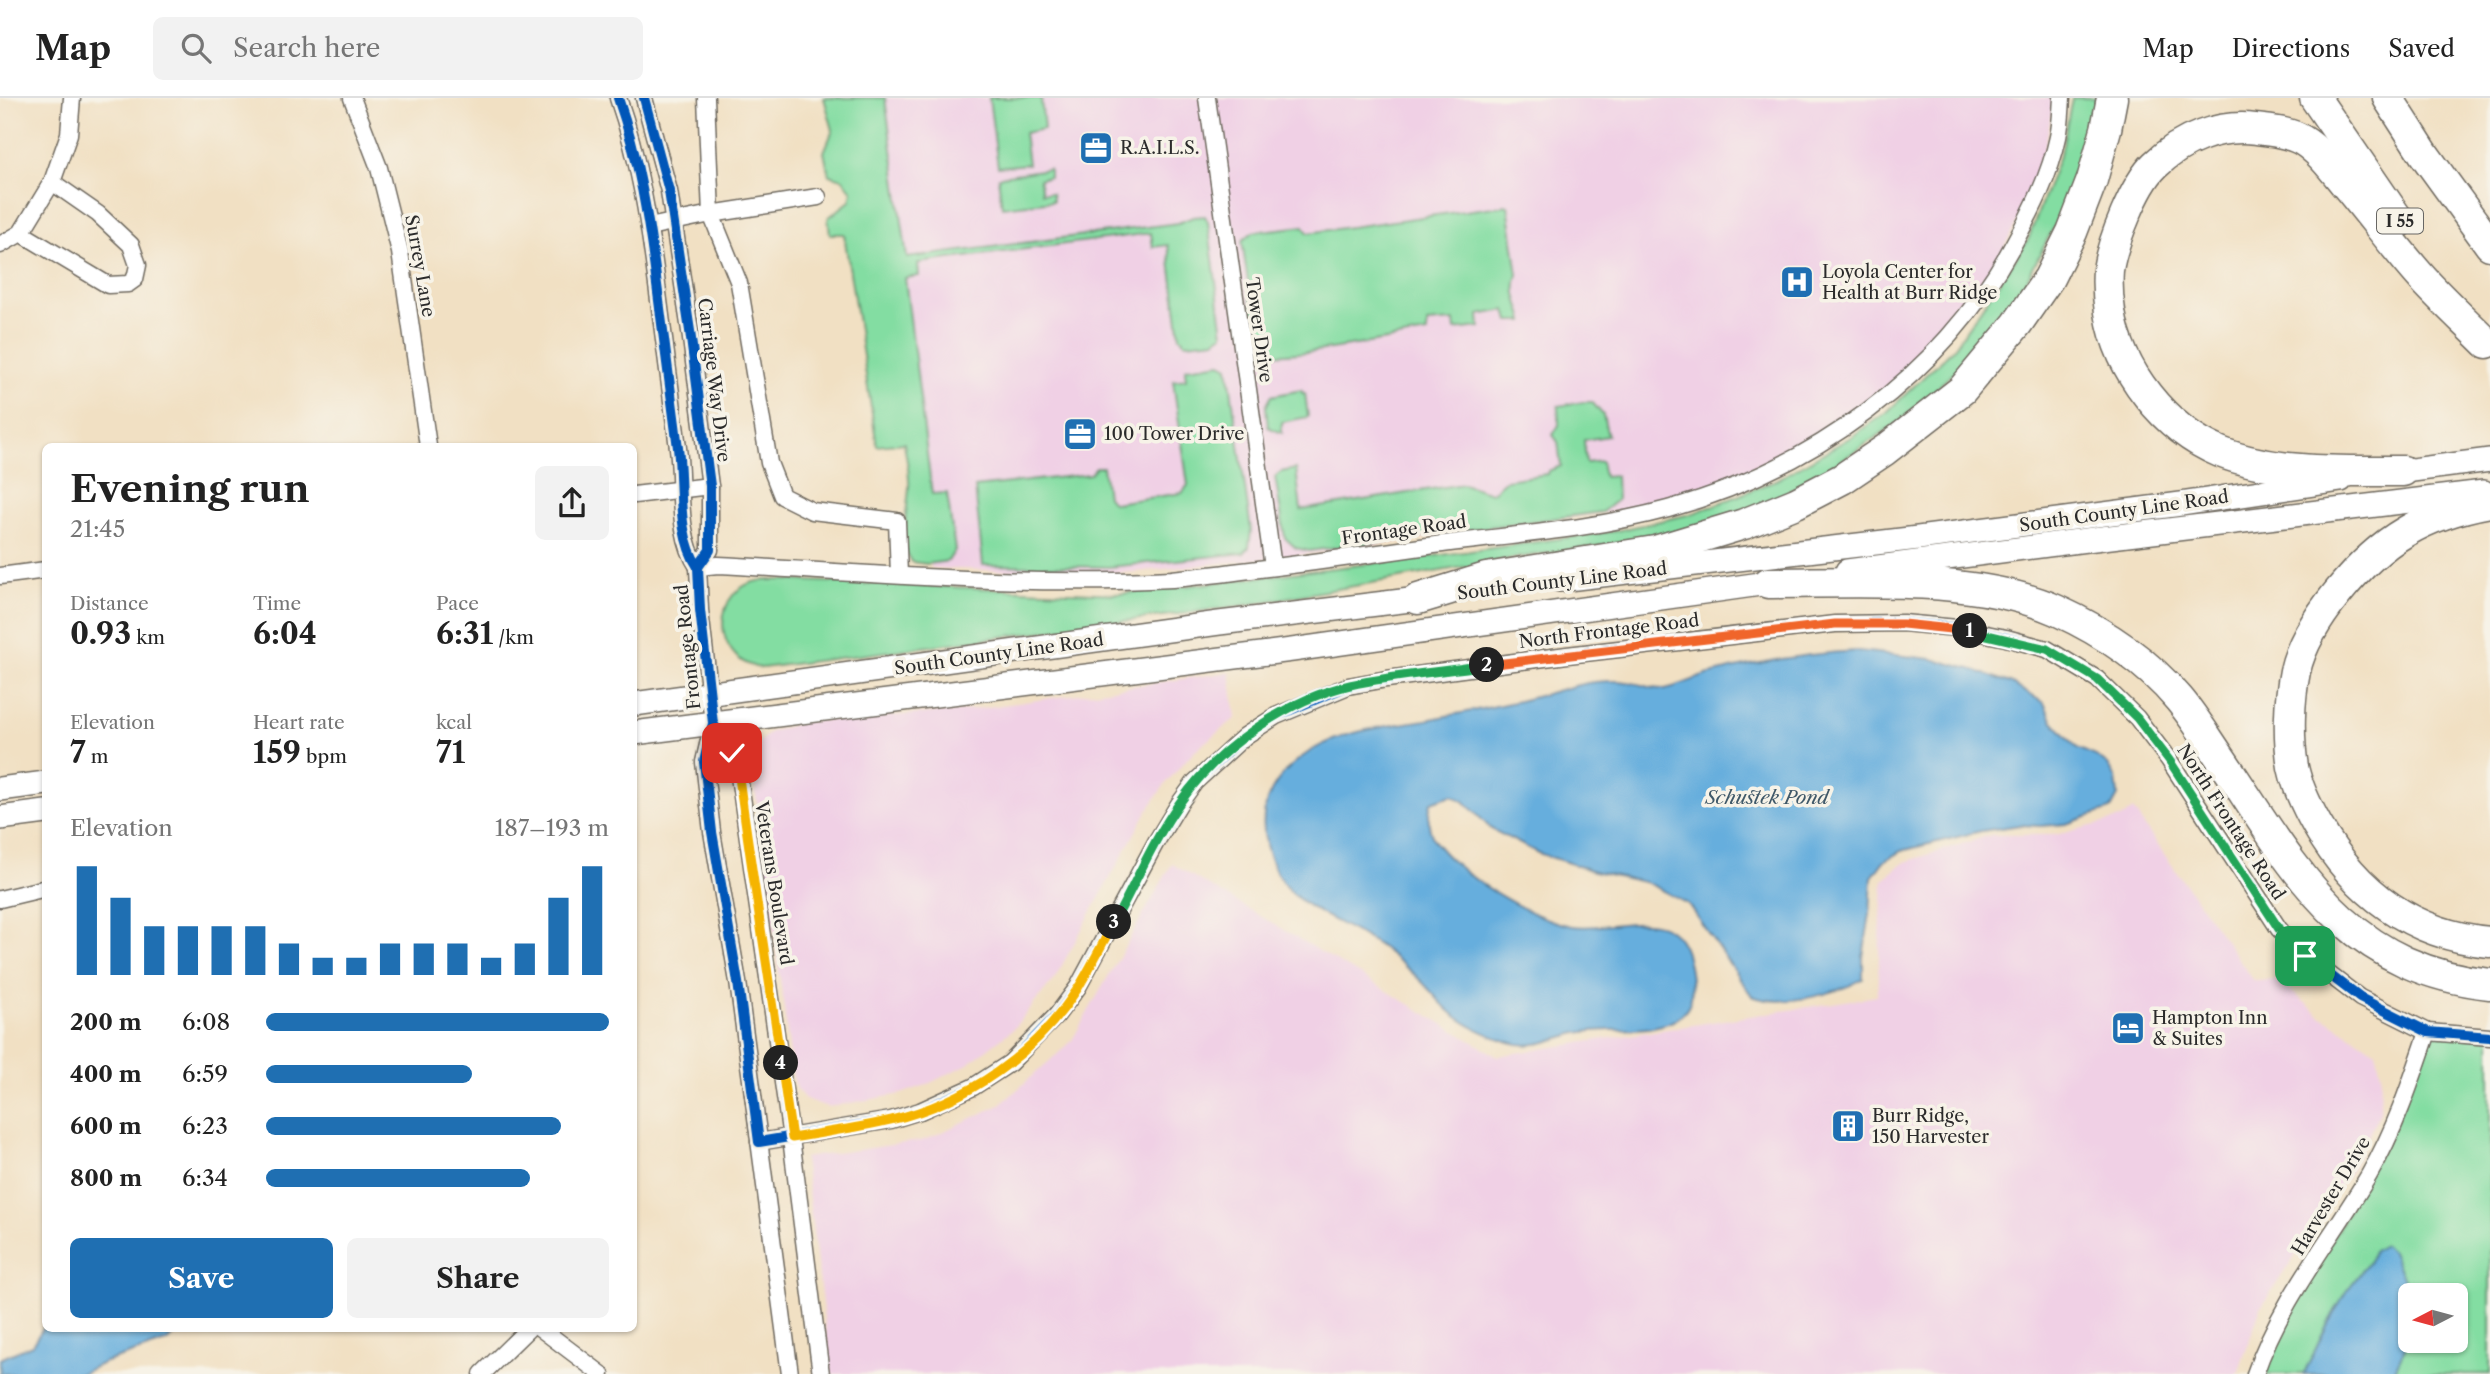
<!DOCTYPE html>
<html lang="en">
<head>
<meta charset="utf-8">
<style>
	body { margin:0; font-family:"Libre Caslon Text",serif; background:#f2f2f2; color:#222; height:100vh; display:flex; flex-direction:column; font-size:26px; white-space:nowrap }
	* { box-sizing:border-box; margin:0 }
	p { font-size:23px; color:#767676 }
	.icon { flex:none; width:38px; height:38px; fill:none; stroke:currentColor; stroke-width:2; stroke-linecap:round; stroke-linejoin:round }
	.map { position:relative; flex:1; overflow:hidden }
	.drawer { position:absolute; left:42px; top:345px; width:595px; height:889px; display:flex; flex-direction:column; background:#fff; border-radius:10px; box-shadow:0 2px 5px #0004 }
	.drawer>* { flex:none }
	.needle { width:46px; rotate:264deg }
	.buttons { position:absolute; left:2398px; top:1185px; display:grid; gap:14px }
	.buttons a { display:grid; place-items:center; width:70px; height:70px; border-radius:10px; background:#fff; box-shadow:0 2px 5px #0004; font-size:35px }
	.pin { position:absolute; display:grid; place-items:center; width:60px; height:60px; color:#fff; margin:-30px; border-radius:14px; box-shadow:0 4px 10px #0006 }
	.km { position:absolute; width:35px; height:35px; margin:-18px; border-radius:50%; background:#222; color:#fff; font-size:19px; line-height:35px; text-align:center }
	.round { display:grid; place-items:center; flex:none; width:74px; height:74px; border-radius:10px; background:#f2f2f2 }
	.summary { display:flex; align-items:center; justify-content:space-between; height:119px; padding:0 28px }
	h1 { font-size:38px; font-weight:700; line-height:52px }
	.stats { display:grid; grid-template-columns:repeat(3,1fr); gap:10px; height:119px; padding:7px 28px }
	.stats div { display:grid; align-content:center }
	.stats b { font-size:30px; font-weight:700 }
	.stats small { font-size:19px; font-weight:400 }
	.stats p { font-size:19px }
	.chart { height:196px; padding:14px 28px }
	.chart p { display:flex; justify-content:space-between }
	.chart svg { width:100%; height:126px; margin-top:7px; stroke:#1f6fb2; stroke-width:6 }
	.primary-button { display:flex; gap:14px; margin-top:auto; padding:14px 28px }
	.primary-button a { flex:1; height:80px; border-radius:10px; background:#1f6fb2; color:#fff; font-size:28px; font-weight:700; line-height:80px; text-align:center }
	.primary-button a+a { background:#f2f2f2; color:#222 }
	ul { padding:0 28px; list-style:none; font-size:23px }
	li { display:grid; grid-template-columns:112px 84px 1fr; align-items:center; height:52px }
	li i { height:18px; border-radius:9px; background:#1f6fb2 }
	header { display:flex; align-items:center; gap:42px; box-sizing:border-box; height:98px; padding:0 35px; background:#fff; border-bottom:2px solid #e0e0e0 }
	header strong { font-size:33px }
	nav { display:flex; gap:38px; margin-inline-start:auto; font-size:24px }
	.search { width:490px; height:63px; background:#f2f2f2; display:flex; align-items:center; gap:18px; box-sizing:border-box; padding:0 24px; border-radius:10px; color:#767676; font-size:26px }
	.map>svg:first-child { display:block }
	.built { fill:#f0d0e5 }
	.green { fill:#83dda2; stroke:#578466; stroke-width:2; fill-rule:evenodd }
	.water { fill:#66aedd; stroke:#486c84; stroke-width:2 }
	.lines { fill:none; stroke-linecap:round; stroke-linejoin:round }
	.street-casing { stroke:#706a60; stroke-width:19 }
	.secondary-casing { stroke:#706a60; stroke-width:26 }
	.highway-casing { stroke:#706a60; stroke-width:33 }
	.street { stroke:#fff; stroke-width:16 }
	.secondary { stroke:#fff; stroke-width:23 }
	.highway { stroke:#fff; stroke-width:30 }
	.cycleway-casing { stroke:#f7f3e8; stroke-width:15 }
	.cycleway { stroke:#0057b8; stroke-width:10 }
	.split-1-casing { stroke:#fff; stroke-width:14 }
	.split-2-casing { stroke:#fff; stroke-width:14 }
	.split-3-casing { stroke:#fff; stroke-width:14 }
	.split-4-casing { stroke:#fff; stroke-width:14 }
	.split-5-casing { stroke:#fff; stroke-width:14 }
	.split-1 { stroke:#22a559; stroke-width:9 }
	.split-2 { stroke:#f0652b; stroke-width:9 }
	.split-3 { stroke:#22a559; stroke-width:9 }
	.split-4 { stroke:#f5b400; stroke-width:9 }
	.split-5 { stroke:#f5b400; stroke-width:9 }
	.labels { text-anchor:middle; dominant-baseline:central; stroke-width:7; stroke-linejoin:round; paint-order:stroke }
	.shield { fill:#f7f3e8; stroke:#686764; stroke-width:2 }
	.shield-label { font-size:16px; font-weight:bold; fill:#2b2b2b }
	.poi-label { font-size:18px; fill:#2b2b2b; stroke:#f7f3e8; text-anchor:start }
	.street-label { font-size:18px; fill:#2b2b2b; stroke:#f7f3e8 }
	.water-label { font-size:19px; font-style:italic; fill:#405969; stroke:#f7f3e8 }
</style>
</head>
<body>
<header>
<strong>Map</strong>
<div class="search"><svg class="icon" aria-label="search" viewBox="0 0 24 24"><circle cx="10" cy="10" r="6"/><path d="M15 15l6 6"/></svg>Search here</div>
<nav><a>Map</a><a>Directions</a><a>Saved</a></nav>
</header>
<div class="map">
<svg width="2490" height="1276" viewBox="0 0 2490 1276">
	<rect width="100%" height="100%" fill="#f7f3e8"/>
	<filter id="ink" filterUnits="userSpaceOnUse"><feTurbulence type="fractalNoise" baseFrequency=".0143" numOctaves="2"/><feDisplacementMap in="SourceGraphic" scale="14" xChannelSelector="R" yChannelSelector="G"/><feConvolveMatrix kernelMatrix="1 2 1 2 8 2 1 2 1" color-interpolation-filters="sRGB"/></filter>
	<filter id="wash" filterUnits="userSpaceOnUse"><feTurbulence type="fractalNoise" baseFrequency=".00686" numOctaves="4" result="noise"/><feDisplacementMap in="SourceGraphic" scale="28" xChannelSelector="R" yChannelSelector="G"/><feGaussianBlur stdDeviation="1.57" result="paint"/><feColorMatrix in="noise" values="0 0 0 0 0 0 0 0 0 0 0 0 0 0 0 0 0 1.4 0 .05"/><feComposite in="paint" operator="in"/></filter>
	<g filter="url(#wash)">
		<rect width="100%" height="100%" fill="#f1e0c3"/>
		<g class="built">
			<path d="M866 0H2055L2043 59 2021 115 2000 159 1966 208 1927 253 1881 295 1839 325 1788 356 1738 379 1697 395 1615 414 1310 456 1134 474 1096 476 931 470 918 402Z"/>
			<path d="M1230 574 1236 620 1194 653 1166 685 1147 713 1055 880 1013 931 968 966 926 987 901 996 828 1009 805 1001 797 991 793 979 754 682 753 660 761 643 770 634 803 624 962 613Z"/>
			<path d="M2133 712 2254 883 2278 882 2321 918 2376 953 2381 975 2380 1014 2351 1072 2260 1211 2238 1276H831L804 1060 925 1042 1000 1007 1071 944 1172 766 1497 958 1877 898 1883 782 1905 764 1991 737H2055L2120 721Z"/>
		</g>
		<g class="green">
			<path d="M824 0H885L907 160 1178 125 1193 119 1205 118 1208 124 1223 236 1215 242 1186 245 1180 239 1168 147 1153 149 1151 135 918 165 919 178 905 180 932 396 947 395 955 452 948 463 927 466 911 464C898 443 908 412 909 389 910 375 906 359 904 345L877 348 844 136H830L828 120 850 103 852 93 843 81 829 77 824 54 833 32Z"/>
			<path d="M989 0H1041L1044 31 1024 35 1028 66 998 69Z"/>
			<path d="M2072 0H2097L2095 15 2067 104 2025 185 1970 260 1900 323 1842 362 1758 411 1653 440 1515 460 1240 508 762 570C720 566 709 509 744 488 756 481 768 482 782 482L1119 496 1442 457 1616 433 1691 416 1733 400 1778 381 1851 339 1887 314 1953 251 2028 142 2063 47Z"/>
			<path d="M1049 71V79L1039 81 1042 95H1052L1053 103 1002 109 998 80 1001 78Z"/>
			<path d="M1508 107 1518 177C1511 196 1521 207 1524 223H1509L1506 212 1479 217 1480 229 1455 232 1454 223 1427 225V235C1400 239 1273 264 1258 254L1242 143 1253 134 1304 128 1308 135Z"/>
			<path d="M1221 265 1228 269 1251 432 1249 449 1244 455 1109 469 983 467 975 389 1090 376 1096 369H1103L1107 399 1114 405 1182 395 1188 387 1173 283 1186 281 1185 272 1187 270Z"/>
			<path d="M1302 292V295H1305L1308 319 1282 324V335L1268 329 1266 309 1271 298Z"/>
			<path d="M1584 304H1592L1603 317 1608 338 1584 342 1586 365 1601 363 1604 379 1616 378 1617 402 1602 414 1309 453 1296 450 1285 440 1275 379 1281 374 1296 371 1301 412 1463 386 1491 395 1506 382 1547 376 1548 373 1561 368 1558 344 1553 337 1559 327 1558 308Z"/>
			<path d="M2428 934 2490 939V1276H2255L2347 1114ZM2410 1197H2455V1242H2410Z"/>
		</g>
		<g class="water">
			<path d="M1858 553 1932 561 1971 571 2010 585 2044 605 2052 622 2077 650 2096 658 2108 667 2116 680 2118 698 2111 711 2066 726 2041 728 2020 727 1981 733 1901 753 1883 764 1872 779 1870 816 1863 858V881C1836 896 1781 910 1752 898L1688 806 1648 785 1594 773 1538 755 1491 731 1464 703 1452 697 1431 704C1428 716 1427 730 1434 742 1454 775 1534 822 1572 828 1616 835 1678 799 1689 868 1691 879 1694 897 1689 907 1685 916 1673 924 1665 926 1637 935 1606 929 1578 935 1554 940 1535 952 1509 944 1491 938 1468 928 1453 916 1441 907 1431 892 1420 882 1409 871 1396 861 1384 851 1355 829 1316 819 1290 793 1268 770 1256 728 1269 698 1277 679 1295 663 1312 652 1347 632 1387 628 1426 622 1457 616 1488 610 1519 603 1544 598 1569 587 1595 584 1605 583 1617 582 1627 584 1640 585 1652 592 1665 591 1681 588 1695 580 1710 576 1758 564 1809 555 1858 553Z"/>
			<path d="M2384 1147 2392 1154 2411 1197 2410 1239 2393 1276H2304L2326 1229 2345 1195 2368 1165 2374 1153Z"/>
			<path d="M45 1227 46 1230H178L174 1237 166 1244 103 1265 80 1276H0V1261L32 1247Z"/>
		</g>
	</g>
	<g filter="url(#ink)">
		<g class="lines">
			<g class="street-casing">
				<g id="street">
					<path d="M352 0 379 70 400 154 428 348"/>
					<path d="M618 0C639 60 649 124 657 187 664 241 671 296 678 350 683 388 676 436 698 469"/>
					<path d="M644 0 669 93 690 233 710 388V452L698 469"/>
					<path d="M706 0 711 116 818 99"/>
					<path d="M1207 0 1273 469"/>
					<path d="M649 129 711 116 739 185 769 365 782 398 812 413 897 423 899 477"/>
					<path d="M21 135 108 187 128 186 135 181 138 167 131 147 98 116 52 84"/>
					<path d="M0 147 21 135 52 84 69 36 72 0"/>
					<path d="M634 397 710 388"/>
					<path d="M698 469 718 467C869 475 1021 489 1172 481 1195 479 1219 476 1242 473 1304 466 1366 457 1428 448 1508 437 1591 432 1668 411 1812 371 1941 278 2013 147 2032 113 2050 77 2058 39 2061 26 2061 13 2062 0"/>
					<path d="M698 469 700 512 713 625 704 664 712 734 738 884 790 1276"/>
					<path d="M0 478 46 472"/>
					<path d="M713 625 737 664 791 1040 821 1276"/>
					<path d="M0 801 46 790"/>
					<path d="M759 1044 891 1022 920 1013 973 989 1010 965 1057 917 1078 889 1156 744 1179 706 1195 684 1245 638 1276 618 1348 588 1387 581 1567 557 1835 526 1903 525 1957 530 2006 540 2047 551 2097 581 2137 620 2169 662 2279 831 2305 858 2360 900 2428 934 2490 939"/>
					<path d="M540 1230 601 1276"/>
					<path d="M482 1276 529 1230"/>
					<path d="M2255 1276C2280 1203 2330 1143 2369 1077 2395 1032 2411 984 2428 934"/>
				</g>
			</g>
			<g class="secondary-casing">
				<g id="secondary">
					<path d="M2389 375 2490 362"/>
					<path d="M1847 473 2094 441 2484 394"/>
					<path d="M1559 482 1918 440 2181 406 2341 382"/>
					<path d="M634 606 1219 525 1435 499"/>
					<path d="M634 635 1292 552 1782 483"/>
					<path d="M0 691 46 685"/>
					<path d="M0 720 46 714"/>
				</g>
			</g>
			<g class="highway-casing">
				<g id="highway">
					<path d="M2315 0 2400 124"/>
					<path d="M2388 0 2424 56 2490 147"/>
					<path d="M2403 373C2344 373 2275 376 2220 354 2165 331 2119 273 2110 214 2108 201 2107 186 2108 172 2112 145 2135 86 2155 67 2182 41 2219 26 2256 31 2271 33 2289 34 2302 42 2320 53 2333 71 2346 87 2372 118 2396 151 2423 181 2443 203 2466 224 2487 245"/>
					<path d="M2490 404C2462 409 2430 419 2405 434 2362 459 2306 524 2295 573 2289 603 2288 639 2293 669 2297 689 2307 709 2317 727 2355 794 2412 837 2490 844"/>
					<path d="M1768 485C1856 485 1974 476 2056 512 2102 533 2146 562 2179 601 2195 620 2208 642 2222 662 2296 772 2344 870 2490 886"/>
					<path d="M1418 501 1486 480 1655 453 1744 426 1796 405 1842 381 1885 352 1962 292 2017 226 2049 180 2072 134 2092 82 2106 31 2112 0"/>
				</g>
			</g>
			<use href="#street" class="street"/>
			<use href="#secondary" class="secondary"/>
			<use href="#highway" class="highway"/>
			<g class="cycleway-casing">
				<g id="cycleway">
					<path d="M618 0C639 60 649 124 657 187 664 241 671 296 678 350 683 388 676 436 698 469"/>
					<path d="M644 0 669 93 690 233 710 388V452L698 469"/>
					<path d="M698 469 700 512 713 625 704 664 712 734 738 884 759 1044 891 1022 920 1013 973 989 1010 965 1057 917 1078 889 1156 744 1179 706 1195 684 1245 638 1276 618 1348 588 1387 581 1567 557 1835 526 1903 525 1957 530 2006 540 2047 551 2097 581 2137 620 2169 662 2279 831 2305 858 2360 900 2428 934 2490 939"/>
					<path d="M713 625 737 664 791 1040"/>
				</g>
			</g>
			<use href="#cycleway" class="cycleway"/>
		</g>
	</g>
	<g class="lines" filter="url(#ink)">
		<g class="split-1-casing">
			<path id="split-1" d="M1970 533 2047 551 2097 581 2137 620 2169 662 2279 831 2305 858"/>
		</g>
		<g class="split-2-casing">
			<path id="split-2" d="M1487 567 1835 526H1903L1970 533"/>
		</g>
		<g class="split-3-casing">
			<path id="split-3" d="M1114 824C1136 784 1154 740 1181 703 1218 650 1286 602 1350 587 1394 577 1441 574 1487 567"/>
		</g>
		<g class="split-4-casing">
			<path id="split-4" d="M781 965 792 1040C825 1034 859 1030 891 1022 967 1004 1036 956 1078 890 1091 869 1102 846 1114 824"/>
		</g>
		<g class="split-5-casing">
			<path id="split-5" d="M732 655 737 664C750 765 767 865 781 965"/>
		</g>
		<use href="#split-1" class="split-1"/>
		<use href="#split-2" class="split-2"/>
		<use href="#split-3" class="split-3"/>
		<use href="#split-4" class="split-4"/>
		<use href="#split-5" class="split-5"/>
	</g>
	<defs>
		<g id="office-square" transform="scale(1.75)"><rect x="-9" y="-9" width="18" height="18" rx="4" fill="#1f6fb2" stroke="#f7f3e8"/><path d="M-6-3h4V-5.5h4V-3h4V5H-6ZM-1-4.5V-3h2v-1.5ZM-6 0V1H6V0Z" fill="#fff"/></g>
		<g id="hospital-square" transform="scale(1.75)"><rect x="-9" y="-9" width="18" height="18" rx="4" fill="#1f6fb2" stroke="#f7f3e8"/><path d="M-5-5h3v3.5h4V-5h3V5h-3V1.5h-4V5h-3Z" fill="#fff"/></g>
		<g id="hotel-square" transform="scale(1.75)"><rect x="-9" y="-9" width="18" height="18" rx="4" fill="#1f6fb2" stroke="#f7f3e8"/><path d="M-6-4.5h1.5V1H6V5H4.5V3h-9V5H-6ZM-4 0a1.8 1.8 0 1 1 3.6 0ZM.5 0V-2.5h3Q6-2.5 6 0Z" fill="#fff"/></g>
		<g id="building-square" transform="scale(1.75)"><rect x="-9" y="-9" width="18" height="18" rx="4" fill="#1f6fb2" stroke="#f7f3e8"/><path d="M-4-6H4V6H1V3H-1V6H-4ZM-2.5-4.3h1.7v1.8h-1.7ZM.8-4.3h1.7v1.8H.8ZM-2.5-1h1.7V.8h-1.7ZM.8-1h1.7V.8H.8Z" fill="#fff"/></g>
	</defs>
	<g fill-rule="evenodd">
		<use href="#office-square" x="1096" y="50"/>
		<use href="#hospital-square" x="1797" y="184"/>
		<use href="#office-square" x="1080" y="336"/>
		<use href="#hotel-square" x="2128" y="930"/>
		<use href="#building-square" x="1848" y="1028"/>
	</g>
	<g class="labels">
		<rect class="shield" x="2377" y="110.5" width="46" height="25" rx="5"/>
		<g class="shield-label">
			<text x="2400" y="123">I 55</text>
		</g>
		<g class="poi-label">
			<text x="1120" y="50">R.A.I.L.S.</text>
			<text x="1822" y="174">Loyola Center for<tspan x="1822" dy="21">Health at Burr Ridge</tspan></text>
			<text x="1104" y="336">100 Tower Drive</text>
			<text x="2152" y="920">Hampton Inn<tspan x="2152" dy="21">&amp; Suites</tspan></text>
			<text x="1872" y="1018">Burr Ridge,<tspan x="1872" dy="21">150 Harvester</tspan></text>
		</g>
		<g class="street-label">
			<text transform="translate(420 168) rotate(80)">Surrey Lane</text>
			<text transform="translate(1259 232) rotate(82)">Tower Drive</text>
			<text transform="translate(714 282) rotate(83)">Carriage Way Drive</text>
			<text transform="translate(2124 413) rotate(-8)">South County Line Road</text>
			<text transform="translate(1404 432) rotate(-8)">Frontage Road</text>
			<text transform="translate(1562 483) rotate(-7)">South County Line Road</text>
			<text transform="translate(1609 533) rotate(-7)">North Frontage Road</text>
			<text transform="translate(688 549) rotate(-96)">Frontage Road</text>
			<text transform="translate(999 556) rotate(-8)">South County Line Road</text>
			<text transform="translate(2231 724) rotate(57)">North Frontage Road</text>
			<text transform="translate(774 785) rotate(81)">Veterans Boulevard</text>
			<text transform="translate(2331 1098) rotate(-59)">Harvester Drive</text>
		</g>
		<g class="water-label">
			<text x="1767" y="699">Schustek Pond</text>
		</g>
	</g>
</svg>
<div class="buttons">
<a><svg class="needle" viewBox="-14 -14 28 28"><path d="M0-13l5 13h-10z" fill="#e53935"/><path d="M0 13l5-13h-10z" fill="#767676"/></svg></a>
</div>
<div class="pin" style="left:2305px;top:858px;background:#1e9e55"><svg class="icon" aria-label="arrive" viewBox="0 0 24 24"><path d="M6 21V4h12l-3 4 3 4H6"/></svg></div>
<div class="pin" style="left:732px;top:655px;background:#d93025"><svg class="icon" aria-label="check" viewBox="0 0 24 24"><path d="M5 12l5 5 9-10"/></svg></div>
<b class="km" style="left:1970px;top:533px">1</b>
<b class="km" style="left:1487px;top:567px">2</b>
<b class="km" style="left:1114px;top:824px">3</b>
<b class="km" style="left:781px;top:965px">4</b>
<section class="drawer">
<div class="summary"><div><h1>Evening run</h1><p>21:45</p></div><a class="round"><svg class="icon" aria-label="share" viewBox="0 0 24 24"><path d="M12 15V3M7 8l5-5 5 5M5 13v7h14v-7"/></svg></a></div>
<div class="stats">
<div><p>Distance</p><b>0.93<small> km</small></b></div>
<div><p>Time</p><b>6:04</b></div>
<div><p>Pace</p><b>6:31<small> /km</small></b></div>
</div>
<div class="stats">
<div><p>Elevation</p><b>7<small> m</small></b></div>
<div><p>Heart rate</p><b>159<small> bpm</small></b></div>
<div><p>kcal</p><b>71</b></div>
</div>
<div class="chart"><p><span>Elevation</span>187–193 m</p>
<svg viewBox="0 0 160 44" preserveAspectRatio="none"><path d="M5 44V6M15 44V17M25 44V27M35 44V27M45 44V27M55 44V27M65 44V33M75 44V38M85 44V38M95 44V33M105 44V33M115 44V33M125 44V38M135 44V33M145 44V17M155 44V6"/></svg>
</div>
<ul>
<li><b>200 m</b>6:08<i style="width:100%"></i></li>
<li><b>400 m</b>6:59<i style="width:60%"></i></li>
<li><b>600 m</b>6:23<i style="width:86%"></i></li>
<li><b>800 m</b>6:34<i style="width:77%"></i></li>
</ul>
<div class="primary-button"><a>Save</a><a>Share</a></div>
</section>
</div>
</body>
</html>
